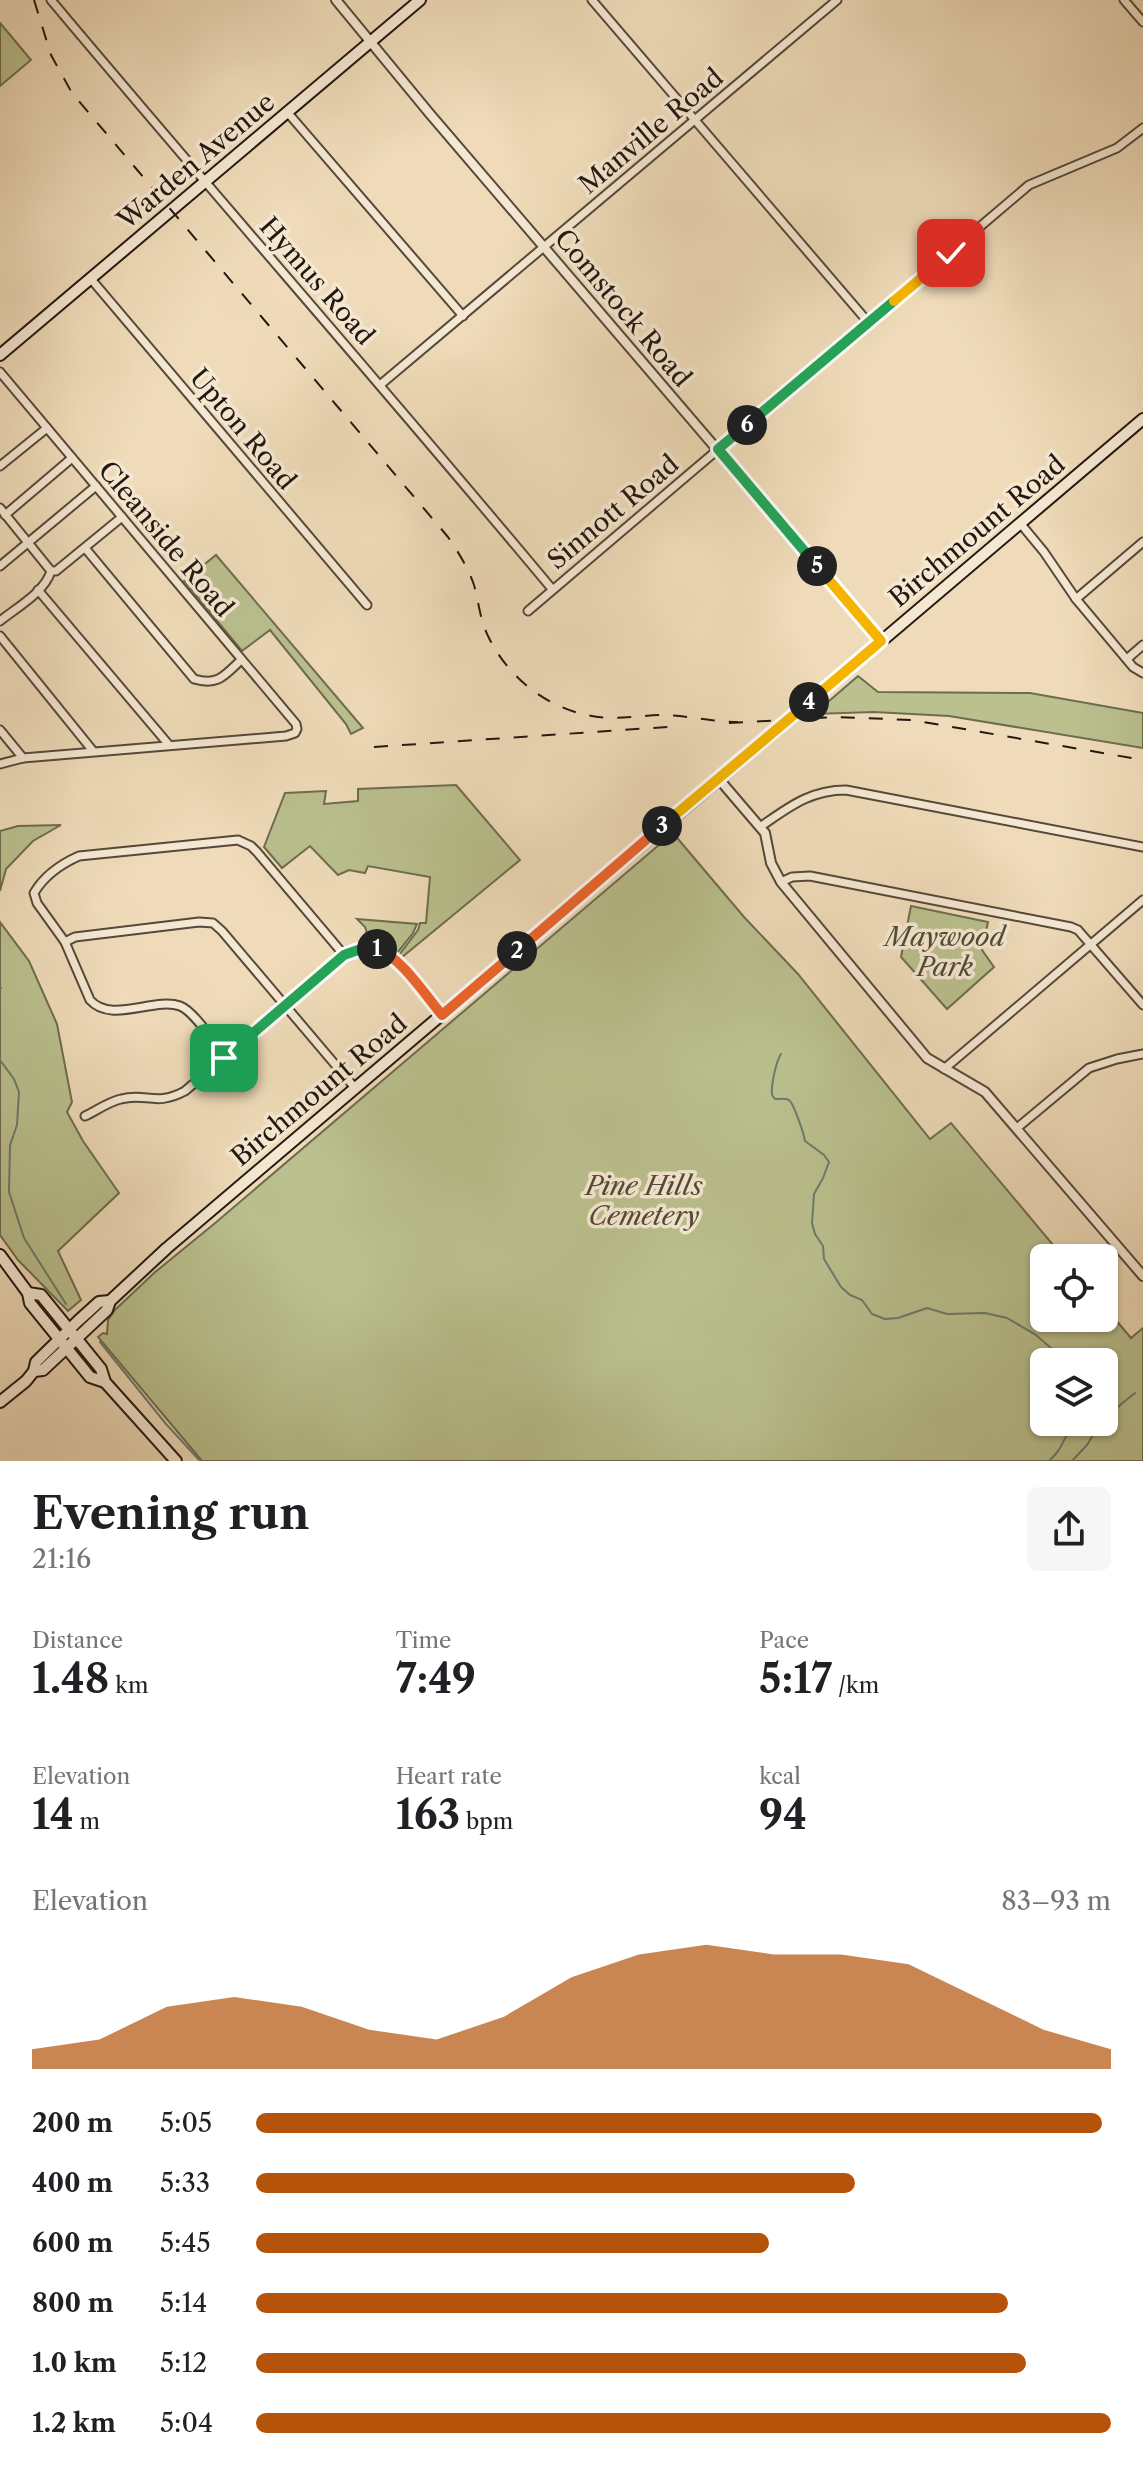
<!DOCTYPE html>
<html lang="en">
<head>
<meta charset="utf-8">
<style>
	body { margin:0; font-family:"Libre Caslon Text",serif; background:#f6f6f6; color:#202124; height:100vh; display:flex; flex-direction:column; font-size:30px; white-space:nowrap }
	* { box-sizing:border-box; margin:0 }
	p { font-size:26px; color:#757577 }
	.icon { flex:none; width:44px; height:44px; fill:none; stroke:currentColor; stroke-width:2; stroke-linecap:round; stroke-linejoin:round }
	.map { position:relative; height:1461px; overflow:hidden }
	.side { display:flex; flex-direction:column; background:#fff; flex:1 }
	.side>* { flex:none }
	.fabs { position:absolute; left:1030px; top:1244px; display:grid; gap:16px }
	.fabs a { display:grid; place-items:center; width:88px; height:88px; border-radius:12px; background:#fff; box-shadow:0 2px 6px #0004; font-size:40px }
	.pin { position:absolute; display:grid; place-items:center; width:68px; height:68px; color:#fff; margin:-34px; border-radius:16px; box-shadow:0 4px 12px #0006 }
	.km { position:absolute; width:40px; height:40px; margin:-20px; border-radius:50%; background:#222; color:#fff; font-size:22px; line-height:40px; text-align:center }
	.round { display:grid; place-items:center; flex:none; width:84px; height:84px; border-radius:12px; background:#f6f6f6 }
	.head { display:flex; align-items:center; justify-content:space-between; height:136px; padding:0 32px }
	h1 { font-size:44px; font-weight:700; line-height:60px }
	.metrics { display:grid; grid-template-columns:repeat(3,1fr); gap:12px; height:136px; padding:8px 32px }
	.metrics div { display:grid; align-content:center }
	.metrics b { font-size:40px; font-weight:700 }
	.metrics small { font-size:22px; font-weight:400 }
	.metrics p { font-size:22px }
	.chart { height:224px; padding:16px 32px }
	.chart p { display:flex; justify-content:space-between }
	.chart svg { width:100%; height:144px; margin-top:8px; fill:#b45309; opacity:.7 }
	ul { padding:0 32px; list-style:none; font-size:26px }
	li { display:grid; grid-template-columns:128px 96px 1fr; align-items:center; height:60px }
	li i { height:20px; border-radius:10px; background:#b45309 }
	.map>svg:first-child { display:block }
	.green { fill:#bac08e; stroke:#6e6c4f; stroke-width:2; fill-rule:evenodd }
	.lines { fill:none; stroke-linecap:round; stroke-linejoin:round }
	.stream { stroke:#6b7a6c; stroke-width:2 }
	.minor-casing { stroke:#56483a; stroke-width:11 }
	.tertiary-casing { stroke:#56483a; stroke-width:12 }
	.secondary-casing { stroke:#231710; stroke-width:14 }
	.minor { stroke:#f5e8d2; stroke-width:7 }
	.tertiary { stroke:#f5e8d2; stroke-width:8 }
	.secondary { stroke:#f5e8d2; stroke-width:10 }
	.rail { stroke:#231710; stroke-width:2; stroke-dasharray:14 14; stroke-linecap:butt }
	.split-1-casing { stroke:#fff; stroke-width:16 }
	.split-2-casing { stroke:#fff; stroke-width:16 }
	.split-3-casing { stroke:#fff; stroke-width:16 }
	.split-4-casing { stroke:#fff; stroke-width:16 }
	.split-5-casing { stroke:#fff; stroke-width:16 }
	.split-6-casing { stroke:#fff; stroke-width:16 }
	.split-7-casing { stroke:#fff; stroke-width:16 }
	.split-8-casing { stroke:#fff; stroke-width:16 }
	.split-1 { stroke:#22a559; stroke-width:10 }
	.split-2 { stroke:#f0652b; stroke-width:10 }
	.split-3 { stroke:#f0652b; stroke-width:10 }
	.split-4 { stroke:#f5b400; stroke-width:10 }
	.split-5 { stroke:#f5b400; stroke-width:10 }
	.split-6 { stroke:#22a559; stroke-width:10 }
	.split-7 { stroke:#22a559; stroke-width:10 }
	.split-8 { stroke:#f5b400; stroke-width:10 }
	.labels { text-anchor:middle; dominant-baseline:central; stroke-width:7; stroke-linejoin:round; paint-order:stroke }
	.street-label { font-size:26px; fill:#231710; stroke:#f5e8d2 }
	.park-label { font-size:26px; font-style:italic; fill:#504a36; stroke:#f5e8d2 }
</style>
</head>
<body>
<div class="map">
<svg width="1143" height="1461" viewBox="0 0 1143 1461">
	<rect width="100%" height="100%" fill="#efdbb9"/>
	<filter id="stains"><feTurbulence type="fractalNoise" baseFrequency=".0025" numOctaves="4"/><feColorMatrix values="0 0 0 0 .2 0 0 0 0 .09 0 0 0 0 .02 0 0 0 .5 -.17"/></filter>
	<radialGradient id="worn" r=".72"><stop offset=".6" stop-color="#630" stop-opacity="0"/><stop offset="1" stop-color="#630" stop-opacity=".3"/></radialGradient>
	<g class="green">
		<path d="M0 23 31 60 0 86Z"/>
		<path d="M216 555 363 728 351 734 346 724 270 630 242 651 184 581Z"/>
		<path d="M858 676 878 692 1030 693 1143 713V748L949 716 874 712 814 714Z"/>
		<path d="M456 785 520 860 401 958 399 955 418 930 420 923H426L430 877 368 866 365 873 349 870 338 875 310 846 282 868 264 847 285 793 326 791 324 804 358 801V789Z"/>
		<path d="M61 825 33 841 6 869 0 891V831L18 826Z"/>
		<path d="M673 833 744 917 798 974 930 1139 951 1123 1064 1258H1044V1318H1104V1306L1131 1338 1143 1328V1461H202L98 1337 103 1333 107 1334 108 1320 115 1310 154 1273 214 1224ZM1044 1362H1104V1422H1044Z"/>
		<path d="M911 906 988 922 982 950 994 967 947 1009 901 957Z"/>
		<path d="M357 919 417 924 413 933 397 953 382 941 369 939 365 927Z"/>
		<path d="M0 922 29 961 57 1024 72 1102 67 1112 83 1141 119 1193 58 1251 81 1300 68 1311 18 1260 0 1235Z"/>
	</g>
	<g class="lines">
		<g class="stream">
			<path d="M0 989 1 988"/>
			<path d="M781 1054C776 1062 771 1084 772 1095L775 1099C779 1099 785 1098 789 1100 794 1104 804 1134 805 1141L824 1155 829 1162 823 1178 814 1194 812 1223 815 1234 823 1246 824 1259 841 1287 850 1295 862 1300 872 1314 885 1319 898 1318 927 1308 947 1314 985 1313 1007 1318 1036 1335 1067 1362"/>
			<path d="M0 1060 14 1079 19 1092 17 1125 10 1145 9 1192 24 1238 66 1304"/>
			<path d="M100 1342 166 1424 200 1461"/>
			<path d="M1104 1418 1135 1393"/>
			<path d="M1049 1461C1064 1448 1063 1437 1075 1422"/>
			<path d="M1072 1461 1087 1445 1101 1422"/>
		</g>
		<g class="minor-casing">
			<g id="minor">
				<path d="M51 0C217 198 387 391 552 589"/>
				<path d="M592 0 868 322"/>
				<path d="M1124 0 1143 22"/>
				<path d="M288 113 463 316"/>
				<path d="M91 279 367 605"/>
				<path d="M0 372 296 724 297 729 295 733 286 736 23 758 0 764"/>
				<path d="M380 385 837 0"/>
				<path d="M0 466 47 428"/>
				<path d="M0 508 51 571C45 592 16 608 0 621"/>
				<path d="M5 515 72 458"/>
				<path d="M1020 523 1044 552 1076 599 1133 667 1143 673"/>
				<path d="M85 548 194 679C218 686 224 676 241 660"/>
				<path d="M0 566 96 486"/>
				<path d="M51 571H56L122 517"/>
				<path d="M38 590 169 745"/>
				<path d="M1076 599 1143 542"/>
				<path d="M528 611 1029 185 1117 148 1143 128"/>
				<path d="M0 636 93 751"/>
				<path d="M1127 659 1143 645"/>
				<path d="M0 730 23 758"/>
				<path d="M760 827C789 807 810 790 846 790L1143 847"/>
				<path d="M781 882 792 877 810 876 1071 927 1078 930 1143 1005"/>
				<path d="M65 942 75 937 199 922 213 923 222 931 355 1088"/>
				<path d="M226 1057C215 1044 194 1011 180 1006 154 997 111 1024 90 1000L65 942 37 903 34 893C44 876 61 864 79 856L238 840 251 846 257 852 344 955"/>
				<path d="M944 1069 1143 900"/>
				<path d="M85 1116C96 1111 108 1102 121 1099 146 1092 155 1107 185 1091L344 955C379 939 392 955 413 981 423 992 432 1003 442 1015"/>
				<path d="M1017 1128 1089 1068 1117 1059 1143 1054"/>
			</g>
		</g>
		<g class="tertiary-casing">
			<g id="tertiary">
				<path d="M336 0 430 114 881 641"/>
				<path d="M718 778 765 833 771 863 781 882 927 1058 985 1092 1143 1276"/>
			</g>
		</g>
		<g class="secondary-casing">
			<g id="secondary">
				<path d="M0 355 420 0"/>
				<path d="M0 1255 28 1293 30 1303 90 1377 105 1382"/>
				<path d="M28 1293 41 1295 101 1369 105 1382 176 1461"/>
				<path d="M34 1371 43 1370 107 1310 110 1301 167 1248 1143 419"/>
				<path d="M0 1402 26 1381 34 1371 36 1362 78 1321 99 1302 110 1301"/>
			</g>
		</g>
		<use href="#minor" class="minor"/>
		<use href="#tertiary" class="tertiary"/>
		<use href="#secondary" class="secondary"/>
		<g class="rail">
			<path d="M34 0 51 55 72 93 448 537C458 552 468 567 474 585 479 603 480 621 489 638 512 684 558 716 610 718 629 718 647 715 665 715 690 716 714 722 738 722"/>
			<path d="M729 723 836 717 912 720 1143 760"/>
			<path d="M374 747 681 726"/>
		</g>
	</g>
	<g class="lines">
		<g class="split-1-casing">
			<path id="split-1" d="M224 1058 344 955 358 950 377 949"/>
		</g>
		<g class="split-2-casing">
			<path id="split-2" d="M377 949C400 956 426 996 442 1015L517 951"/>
		</g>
		<g class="split-3-casing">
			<path id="split-3" d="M517 951 662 826"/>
		</g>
		<g class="split-4-casing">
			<path id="split-4" d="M662 826 809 702"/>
		</g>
		<g class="split-5-casing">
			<path id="split-5" d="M809 702 881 641 817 566"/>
		</g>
		<g class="split-6-casing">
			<path id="split-6" d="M747 425 718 449 817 566"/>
		</g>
		<g class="split-7-casing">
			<path id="split-7" d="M747 425 894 301"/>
		</g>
		<g class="split-8-casing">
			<path id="split-8" d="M894 301 951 253"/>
		</g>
		<use href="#split-1" class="split-1"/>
		<use href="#split-2" class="split-2"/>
		<use href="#split-3" class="split-3"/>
		<use href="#split-4" class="split-4"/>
		<use href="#split-5" class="split-5"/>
		<use href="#split-6" class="split-6"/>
		<use href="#split-7" class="split-7"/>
		<use href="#split-8" class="split-8"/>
	</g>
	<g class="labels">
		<g class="street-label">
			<text transform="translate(651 131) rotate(-40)">Manville Road</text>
			<text transform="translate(196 161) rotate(-40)">Warden Avenue</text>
			<text transform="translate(317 281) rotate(49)">Hymus Road</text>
			<text transform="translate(623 308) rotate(50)">Comstock Road</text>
			<text transform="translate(243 429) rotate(50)">Upton Road</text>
			<text transform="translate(613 512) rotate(-40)">Sinnott Road</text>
			<text transform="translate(977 531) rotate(-40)">Birchmount Road</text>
			<text transform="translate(166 539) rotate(50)">Cleanside Road</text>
			<text transform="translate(319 1090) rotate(-40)">Birchmount Road</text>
		</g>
		<g class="park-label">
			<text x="945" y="937">Maywood<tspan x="945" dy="30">Park</tspan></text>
			<text x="644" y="1186">Pine Hills<tspan x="644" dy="30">Cemetery</tspan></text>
		</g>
	</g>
	<rect width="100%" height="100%" filter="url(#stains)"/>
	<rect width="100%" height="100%" fill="url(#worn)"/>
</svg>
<div class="fabs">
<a><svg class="icon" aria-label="locate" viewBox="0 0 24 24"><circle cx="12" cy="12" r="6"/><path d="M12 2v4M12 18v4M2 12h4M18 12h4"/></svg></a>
<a><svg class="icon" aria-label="layers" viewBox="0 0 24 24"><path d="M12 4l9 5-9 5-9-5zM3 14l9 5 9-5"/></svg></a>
</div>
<div class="pin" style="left:224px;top:1058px;background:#1e9e55"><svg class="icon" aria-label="arrive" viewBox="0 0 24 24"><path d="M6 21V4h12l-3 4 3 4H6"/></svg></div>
<div class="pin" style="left:951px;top:253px;background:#d93025"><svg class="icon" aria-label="check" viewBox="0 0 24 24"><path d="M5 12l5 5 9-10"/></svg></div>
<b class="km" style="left:377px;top:949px">1</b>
<b class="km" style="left:517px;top:951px">2</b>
<b class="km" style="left:662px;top:826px">3</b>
<b class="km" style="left:809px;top:702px">4</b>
<b class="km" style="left:817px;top:566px">5</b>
<b class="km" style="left:747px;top:425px">6</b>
</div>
<section class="side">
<div class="head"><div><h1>Evening run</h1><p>21:16</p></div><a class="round"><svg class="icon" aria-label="share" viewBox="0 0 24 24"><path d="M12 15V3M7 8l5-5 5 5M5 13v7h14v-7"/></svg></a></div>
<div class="metrics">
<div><p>Distance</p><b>1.48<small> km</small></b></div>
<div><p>Time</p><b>7:49</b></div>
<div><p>Pace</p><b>5:17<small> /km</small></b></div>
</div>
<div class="metrics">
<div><p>Elevation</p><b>14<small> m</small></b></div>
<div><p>Heart rate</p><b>163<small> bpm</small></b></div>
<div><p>kcal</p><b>94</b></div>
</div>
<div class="chart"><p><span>Elevation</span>83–93 m</p>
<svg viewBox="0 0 160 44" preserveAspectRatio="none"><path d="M0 44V38L10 35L20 25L30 22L40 25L50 32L60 35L70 28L80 16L90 9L100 6L110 9L120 9L130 12L140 22L150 32L160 38V44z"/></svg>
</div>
<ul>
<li><b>200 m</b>5:05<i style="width:99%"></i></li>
<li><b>400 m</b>5:33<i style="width:70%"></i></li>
<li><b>600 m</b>5:45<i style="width:60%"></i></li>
<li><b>800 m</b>5:14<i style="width:88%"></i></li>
<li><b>1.0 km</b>5:12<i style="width:90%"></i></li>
<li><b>1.2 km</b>5:04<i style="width:100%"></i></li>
</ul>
</section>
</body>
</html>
